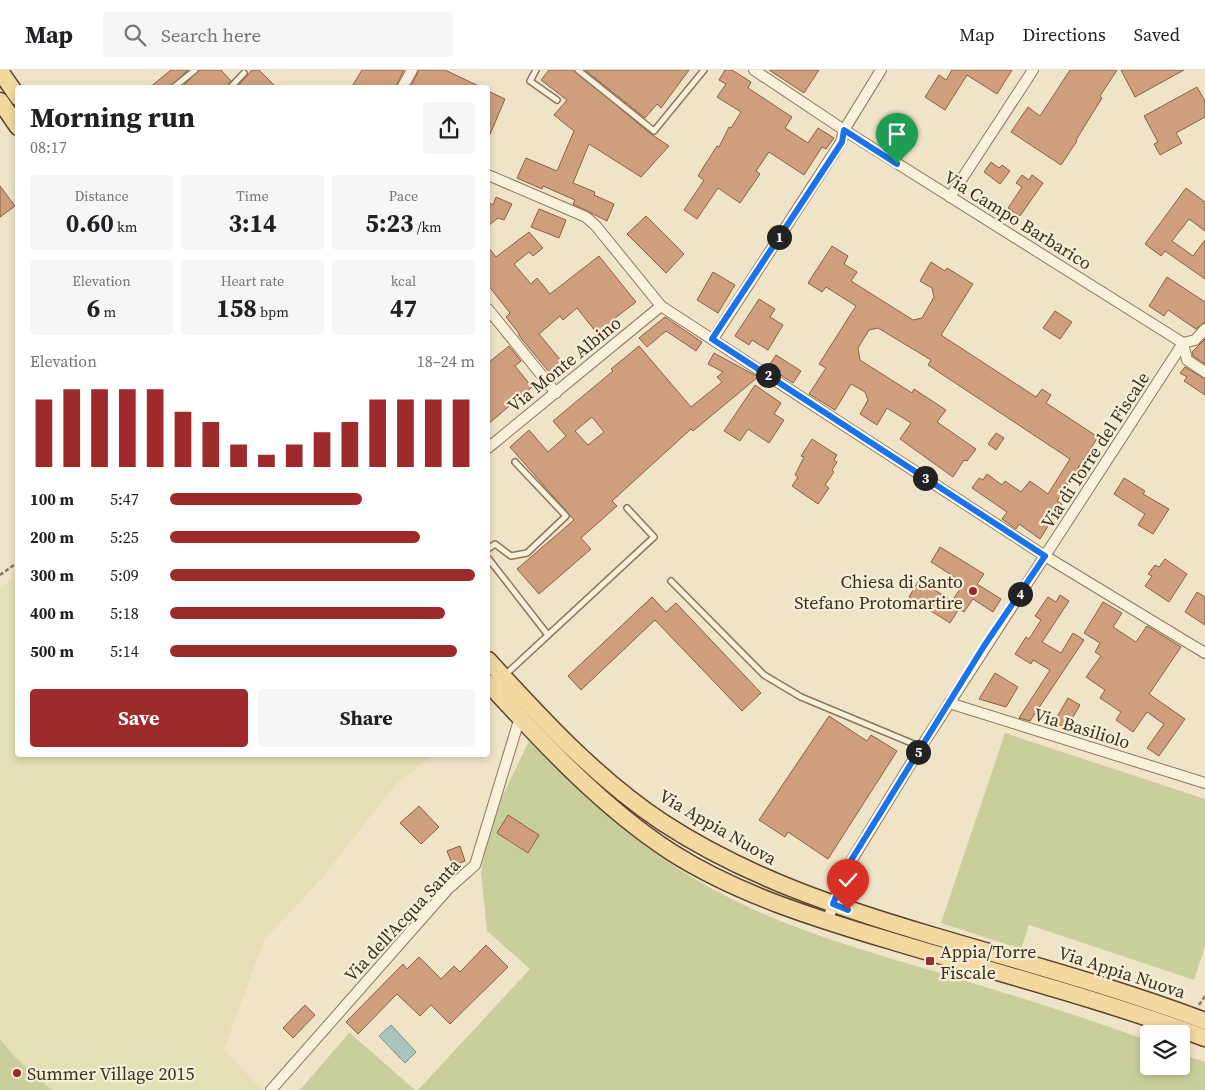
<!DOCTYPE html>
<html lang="en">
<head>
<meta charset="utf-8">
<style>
	body { margin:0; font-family:"Source Serif 4",serif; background:#f6f6f6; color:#202124; height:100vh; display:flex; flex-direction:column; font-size:19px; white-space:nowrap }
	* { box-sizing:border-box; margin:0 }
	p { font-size:16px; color:#757577 }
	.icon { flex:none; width:28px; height:28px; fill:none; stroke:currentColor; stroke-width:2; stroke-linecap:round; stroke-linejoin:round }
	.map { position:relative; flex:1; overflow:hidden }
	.sheet { position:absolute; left:15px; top:15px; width:475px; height:672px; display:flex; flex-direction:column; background:#fff; border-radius:5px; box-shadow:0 2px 8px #0003 }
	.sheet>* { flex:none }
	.controls { position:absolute; left:1140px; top:955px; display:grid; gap:10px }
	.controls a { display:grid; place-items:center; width:50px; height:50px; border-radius:5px; background:#fff; box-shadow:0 2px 8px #0003; font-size:25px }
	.pin { position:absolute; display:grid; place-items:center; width:42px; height:42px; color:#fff; margin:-51px -21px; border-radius:50% 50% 50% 0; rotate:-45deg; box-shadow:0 0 5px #0007 }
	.pin .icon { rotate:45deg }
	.km { position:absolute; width:25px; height:25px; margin:-12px; border-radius:50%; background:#222; color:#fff; font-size:14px; line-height:25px; text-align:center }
	.round { display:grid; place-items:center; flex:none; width:52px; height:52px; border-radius:5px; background:#f6f6f6 }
	.head { display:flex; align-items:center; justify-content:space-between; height:85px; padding:0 15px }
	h1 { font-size:28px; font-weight:700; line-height:38px }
	.stats { display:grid; grid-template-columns:repeat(3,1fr); gap:8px; height:85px; padding:5px 15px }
	.stats div { display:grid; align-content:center; border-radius:5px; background:#f6f6f6; text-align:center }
	.stats b { font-size:25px; font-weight:700 }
	.stats small { font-size:14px; font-weight:400 }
	.stats p { font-size:14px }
	.chart { height:140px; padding:10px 15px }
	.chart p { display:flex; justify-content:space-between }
	.chart svg { width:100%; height:90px; margin-top:5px; stroke:#9e2a2b; stroke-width:6 }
	.action { display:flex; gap:10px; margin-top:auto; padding:10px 15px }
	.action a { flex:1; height:58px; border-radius:5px; background:#9e2a2b; color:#fff; font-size:20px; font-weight:700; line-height:58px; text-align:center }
	.action a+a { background:#f6f6f6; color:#202124 }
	ul { padding:0 15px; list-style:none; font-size:16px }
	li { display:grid; grid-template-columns:80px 60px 1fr; align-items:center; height:38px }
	li i { height:12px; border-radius:6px; background:#9e2a2b }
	header { display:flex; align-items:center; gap:30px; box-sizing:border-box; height:70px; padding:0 25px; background:#fff; border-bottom:1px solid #e0e0e0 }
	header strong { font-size:24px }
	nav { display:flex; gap:28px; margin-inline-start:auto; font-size:18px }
	.search { width:350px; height:45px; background:#f6f6f6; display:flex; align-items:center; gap:12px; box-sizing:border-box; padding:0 18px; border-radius:5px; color:#757577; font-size:19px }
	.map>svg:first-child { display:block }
	.farmland { fill:#e6deb5 }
	.green { fill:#c9cf9b }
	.water { fill:#a9c4bc; stroke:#6f938a }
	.building { fill:#cf9f7d; stroke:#8d5f41; fill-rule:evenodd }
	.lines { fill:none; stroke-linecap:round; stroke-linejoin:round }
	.lane-casing { stroke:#8d765c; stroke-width:8 }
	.street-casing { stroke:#8d765c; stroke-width:12 }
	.primary-casing { stroke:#5b4430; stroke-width:19 }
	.path { stroke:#8d765c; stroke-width:2.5; stroke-dasharray:4 2.5; stroke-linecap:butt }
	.lane { stroke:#faf1dc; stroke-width:5 }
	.street { stroke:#faf1dc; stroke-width:10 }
	.primary { stroke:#f3d9a0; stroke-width:16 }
	.route-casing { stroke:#fff; stroke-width:10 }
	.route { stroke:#1a73e8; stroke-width:6 }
	.poi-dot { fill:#9e2a2b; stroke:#f7eed8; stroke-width:2 }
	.labels { text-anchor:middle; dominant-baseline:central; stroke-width:4.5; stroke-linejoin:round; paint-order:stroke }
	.street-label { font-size:18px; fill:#3d2e20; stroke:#f7eed8 }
	.poi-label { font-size:18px; fill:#3d2e20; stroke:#f7eed8; text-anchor:start }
</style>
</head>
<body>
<header>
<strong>Map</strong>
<div class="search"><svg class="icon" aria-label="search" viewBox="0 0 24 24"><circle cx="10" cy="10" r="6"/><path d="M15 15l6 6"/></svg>Search here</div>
<nav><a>Map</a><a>Directions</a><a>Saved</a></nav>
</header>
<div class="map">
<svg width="1205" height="1020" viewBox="0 0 1205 1020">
	<rect width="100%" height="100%" fill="#f0e4c8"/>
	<path class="farmland" d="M17 505 18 685H432L395 715 322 808 264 870 224 979 262 1020H52L14 986 0 969V518Z"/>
	<g class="green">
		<path d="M1005 663 1205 729V876L1194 910 1029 855 1021 879 941 853Z"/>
		<path d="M529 671C588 731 648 786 724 825 790 860 862 880 933 901 1006 923 1078 945 1149 971V996H1181V984L1205 992V1020H418L530 899 487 861 481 802 490 752Z"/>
		<path d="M350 962V963L415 1020H300Z"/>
		<path d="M0 969 14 986 52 1020H0Z"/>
	</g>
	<path class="water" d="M391 955 416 982 405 993 379 966Z"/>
	<g class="building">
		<path d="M171 0H188L169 18H149Z"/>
		<path d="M199 0H221L231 11 226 18H181Z"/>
		<path d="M252 0H259L277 18H236Z"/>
		<path d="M362 0H404L395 18H351Z"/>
		<path d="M419 0H445L483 18H410Z"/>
		<path d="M549 0H574L651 64 669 76 641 107 589 74 573 113 595 122 594 125 614 134 607 151 573 134 575 130 543 116 542 119 517 108 526 88 557 101 574 61 554 45 567 30 541 10Z"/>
		<path d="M585 0H689L661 38 657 34 645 48Z"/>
		<path d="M725 0H732L751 12 748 18 792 47 785 58 808 73 818 58 834 68 826 79 822 77 804 105 769 82 756 101 760 104 740 133 718 118 697 149 684 140 704 110 698 106 717 76 719 77 729 57 731 58 741 42 717 27 726 14 719 10Z"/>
		<path d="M769 0H819L804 23Z"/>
		<path d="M952 0H1012L997 24 967 5 945 40 925 27 939 5 946 10Z"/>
		<path d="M1070 0H1117L1100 26 1102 28 1076 70 1077 71 1061 95 1011 62 1028 37 1040 46Z"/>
		<path d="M1121 0H1184L1135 27Z"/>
		<path d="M1197 17 1205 31V47L1176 63 1182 73 1160 85 1154 74 1158 72 1144 46Z"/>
		<path d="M488 21 505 29 488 69Z"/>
		<path d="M991 92 999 98 1002 95 1010 101 1000 114 984 102Z"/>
		<path d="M1022 105 1029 110 1032 105 1043 113 1020 146 1008 138 1022 117 1016 113Z"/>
		<path d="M0 116 15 136 0 147Z"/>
		<path d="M1186 118 1205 132V161L1189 149 1172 171 1193 186 1205 170V209L1165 181 1161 186 1145 174Z"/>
		<path d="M496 127 512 134 504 150 498 148 488 156V132L493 135Z"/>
		<path d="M539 139 566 150 559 168 531 157Z"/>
		<path d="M646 146 684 184 666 203 627 164Z"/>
		<path d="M529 162 543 178 533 186 529 182 514 194 531 214 537 208 550 224 599 186 636 232 610 252 613 256 599 266 577 238 563 250 560 246 539 264 568 299 555 309 520 267 518 262 506 247 510 243 488 215V177L496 187Z"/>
		<path d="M832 176 848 186 844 194 857 202 851 211 913 250 922 248 934 227 932 218 920 211 931 192 945 201 947 198 973 214 941 265 1036 327 1042 319 1051 325 1046 333 1098 367 1057 431 1062 434 1040 469 1019 454 1016 459 1002 449 1007 442 972 418 979 408 983 410 987 404 1002 415 1005 411 1021 422 1030 411 1048 424 1070 389 928 295 931 290 878 258 869 260 858 278 860 290 912 323 914 319 946 340 937 352 976 379 967 391 964 390 953 407 900 369 911 353 887 338 877 355 860 344 868 330 865 322 851 314 835 340 809 324 826 298 819 294 856 236 826 217 822 222 808 213Z"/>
		<path d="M713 202 735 215 718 243 697 230Z"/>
		<path d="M1167 207 1205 232V252L1196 259 1168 240 1164 246 1149 236Z"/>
		<path d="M759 229 775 239 770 247 783 255 768 280 752 270 749 275 735 266Z"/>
		<path d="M1055 241 1072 252 1060 269 1043 258Z"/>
		<path d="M665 247 702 272 696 281 666 261 647 277 639 268Z"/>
		<path d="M1205 269V294L1193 286 1192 282Z"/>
		<path d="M509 276 521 291 515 296 532 317 488 354V293Z"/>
		<path d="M639 276 691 337 722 312 717 307 723 302 708 294 714 283 758 307 693 361 691 359 612 431 617 436 581 468 591 479 539 524 517 499 574 450 510 377 529 360 548 382 566 366 553 351 613 301 611 299ZM592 347 604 362 588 375 575 361Z"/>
		<path d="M776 285 801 301 793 313 768 297Z"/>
		<path d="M1185 297 1205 309V325L1184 311 1187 307 1180 303Z"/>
		<path d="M755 315 781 333 774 344 784 350 769 373 748 359 740 371 724 361Z"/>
		<path d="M996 363 1004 368 996 380 988 374Z"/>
		<path d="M812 369 837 385 834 390 837 392 832 400 834 402 825 415 829 418 818 434 792 416 798 407 795 405 804 387 801 386Z"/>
		<path d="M1124 408 1145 421 1143 424 1169 439 1153 464 1138 455 1145 444 1114 424Z"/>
		<path d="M940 477 984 504 977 514 1001 529 993 542 973 529 964 542 959 539 950 553 909 527 919 510 952 531 964 513 931 492Z"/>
		<path d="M1165 489 1187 504 1169 532 1145 516 1152 506 1148 504 1155 495 1159 497Z"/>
		<path d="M1197 522 1205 527V555L1185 542Z"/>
		<path d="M1060 525 1069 531 1042 572 1061 583 1073 563 1084 570 1030 651 1019 648 1050 600 1033 590 1031 594 1015 584 1026 567 1029 569 1041 550 1035 546 1048 527 1056 532Z"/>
		<path d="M652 527 666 542 676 533 761 623 742 641 655 550 581 620 568 606Z"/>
		<path d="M1103 532 1122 543 1113 557 1136 572 1147 556 1181 577 1149 624 1185 649 1159 686 1147 678 1164 654 1147 642 1133 662 1116 650 1121 642 1100 628 1105 620 1086 607 1101 586 1095 582 1100 573 1084 563Z"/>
		<path d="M995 603 1018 617 1006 637 979 629Z"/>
		<path d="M1068 628 1080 635 1066 659 1054 652Z"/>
		<path d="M829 646 867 671 871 665 897 681 828 789 788 762 785 767 759 750Z"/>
		<path d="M419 736 439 757 421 774 400 753Z"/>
		<path d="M508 745 539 765 528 783 497 763Z"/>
		<path d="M460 776 465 791 453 796 447 781Z"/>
		<path d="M486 875 508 897 450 954 431 935 420 946 397 924 358 964 346 952 403 894 407 899 419 887 441 909 454 896 460 902Z"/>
		<path d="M305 935 315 945 293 968 283 958Z"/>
	</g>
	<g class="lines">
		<g class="lane-casing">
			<g id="lane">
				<path d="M536 0 530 11 557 30"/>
				<path d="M578 0 654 61 704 0"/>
				<path d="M173 18 195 0"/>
				<path d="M230 18 244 3"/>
				<path d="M488 479 495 474 511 486 527 483 566 446 515 392"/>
				<path d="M488 488 548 565"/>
				<path d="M671 511 764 605 801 627 921 677"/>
				<path d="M505 605 654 467 627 438"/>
			</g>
		</g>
		<g class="street-casing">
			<g id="street">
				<path d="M754 0 844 60 1183 273 1187 290 1205 302"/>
				<path d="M402 18 412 0"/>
				<path d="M488 105 586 147 596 156 661 236 1045 486 1205 583"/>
				<path d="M950 127 1033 0"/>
				<path d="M488 239 556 323"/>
				<path d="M713 269 841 72 844 60 881 0"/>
				<path d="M488 378 661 236"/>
				<path d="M949 633 1205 713"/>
				<path d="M827 851 850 793 921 677 1183 273 1195 270 1205 259"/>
				<path d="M271 1020 448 819 475 795 520 647"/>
			</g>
		</g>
		<g class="primary-casing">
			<g id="primary">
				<path d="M0 1 18 27"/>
				<path d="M0 31 18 57"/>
				<path d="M488 590C541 648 596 708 662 752 746 807 839 838 934 866 1025 893 1116 917 1205 951"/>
				<path d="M488 613C544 674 602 737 671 782 737 824 814 848 888 870 993 902 1101 929 1205 968"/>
			</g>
		</g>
		<g class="path">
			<path d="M0 505 18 492"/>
			<path d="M1199 935 1205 926"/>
		</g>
		<use href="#lane" class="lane"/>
		<use href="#street" class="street"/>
		<use href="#primary" class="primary"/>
	</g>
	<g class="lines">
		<g class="route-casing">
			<path id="route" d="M848 840 833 834 850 792 984 576 1045 486 712 269 842 72 844 60 897 94"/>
		</g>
		<use href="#route" class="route"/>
	</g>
	<g class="poi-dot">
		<circle cx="973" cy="521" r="5"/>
		<rect x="925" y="886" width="10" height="10" rx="2.5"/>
		<circle cx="17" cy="1003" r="5"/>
	</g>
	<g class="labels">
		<g class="street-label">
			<text transform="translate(1018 150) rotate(32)">Via Campo Barbarico</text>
			<text transform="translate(564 294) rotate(-39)">Via Monte Albino</text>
			<text transform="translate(1095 380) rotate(-57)">Via di Torre del Fiscale</text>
			<text transform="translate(1082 658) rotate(17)">Via Basiliolo</text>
			<text transform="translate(718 757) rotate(30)">Via Appia Nuova</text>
			<text transform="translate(402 850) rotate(-47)">Via dell'Acqua Santa</text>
			<text transform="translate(1122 902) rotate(18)">Via Appia Nuova</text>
		</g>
		<g class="poi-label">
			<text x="963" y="511" text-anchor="end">Chiesa di Santo<tspan x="963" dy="21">Stefano Protomartire</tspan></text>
			<text x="940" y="881">Appia/Torre<tspan x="940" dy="21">Fiscale</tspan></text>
			<text x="27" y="1003">Summer Village 2015</text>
		</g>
	</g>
</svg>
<div class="controls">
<a><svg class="icon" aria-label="layers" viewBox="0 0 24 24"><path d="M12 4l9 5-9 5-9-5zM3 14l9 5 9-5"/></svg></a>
</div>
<div class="pin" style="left:897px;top:94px;background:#1e9e55"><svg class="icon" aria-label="arrive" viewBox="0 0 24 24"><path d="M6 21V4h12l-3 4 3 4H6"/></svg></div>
<div class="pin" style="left:848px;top:840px;background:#d93025"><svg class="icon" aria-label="check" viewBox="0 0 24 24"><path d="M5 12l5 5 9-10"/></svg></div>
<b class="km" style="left:779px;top:167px">1</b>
<b class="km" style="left:768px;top:305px">2</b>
<b class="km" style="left:925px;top:408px">3</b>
<b class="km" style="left:1020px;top:524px">4</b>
<b class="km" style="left:918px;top:682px">5</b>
<section class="sheet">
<div class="head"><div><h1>Morning run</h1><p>08:17</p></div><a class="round"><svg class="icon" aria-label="share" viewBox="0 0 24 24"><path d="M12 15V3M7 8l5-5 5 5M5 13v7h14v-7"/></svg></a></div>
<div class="stats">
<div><p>Distance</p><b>0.60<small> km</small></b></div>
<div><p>Time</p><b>3:14</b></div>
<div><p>Pace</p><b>5:23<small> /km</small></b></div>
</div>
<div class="stats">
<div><p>Elevation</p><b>6<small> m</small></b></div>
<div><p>Heart rate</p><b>158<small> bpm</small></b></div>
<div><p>kcal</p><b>47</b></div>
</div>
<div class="chart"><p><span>Elevation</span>18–24 m</p>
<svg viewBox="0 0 160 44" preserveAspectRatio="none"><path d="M5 44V11M15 44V6M25 44V6M35 44V6M45 44V6M55 44V17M65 44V22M75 44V33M85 44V38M95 44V33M105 44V27M115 44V22M125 44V11M135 44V11M145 44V11M155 44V11"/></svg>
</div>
<ul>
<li><b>100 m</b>5:47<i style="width:63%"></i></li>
<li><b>200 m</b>5:25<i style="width:82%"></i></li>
<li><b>300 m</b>5:09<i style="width:100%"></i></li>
<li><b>400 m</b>5:18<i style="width:90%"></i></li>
<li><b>500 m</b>5:14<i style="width:94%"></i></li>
</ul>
<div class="action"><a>Save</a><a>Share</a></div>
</section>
</div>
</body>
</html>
